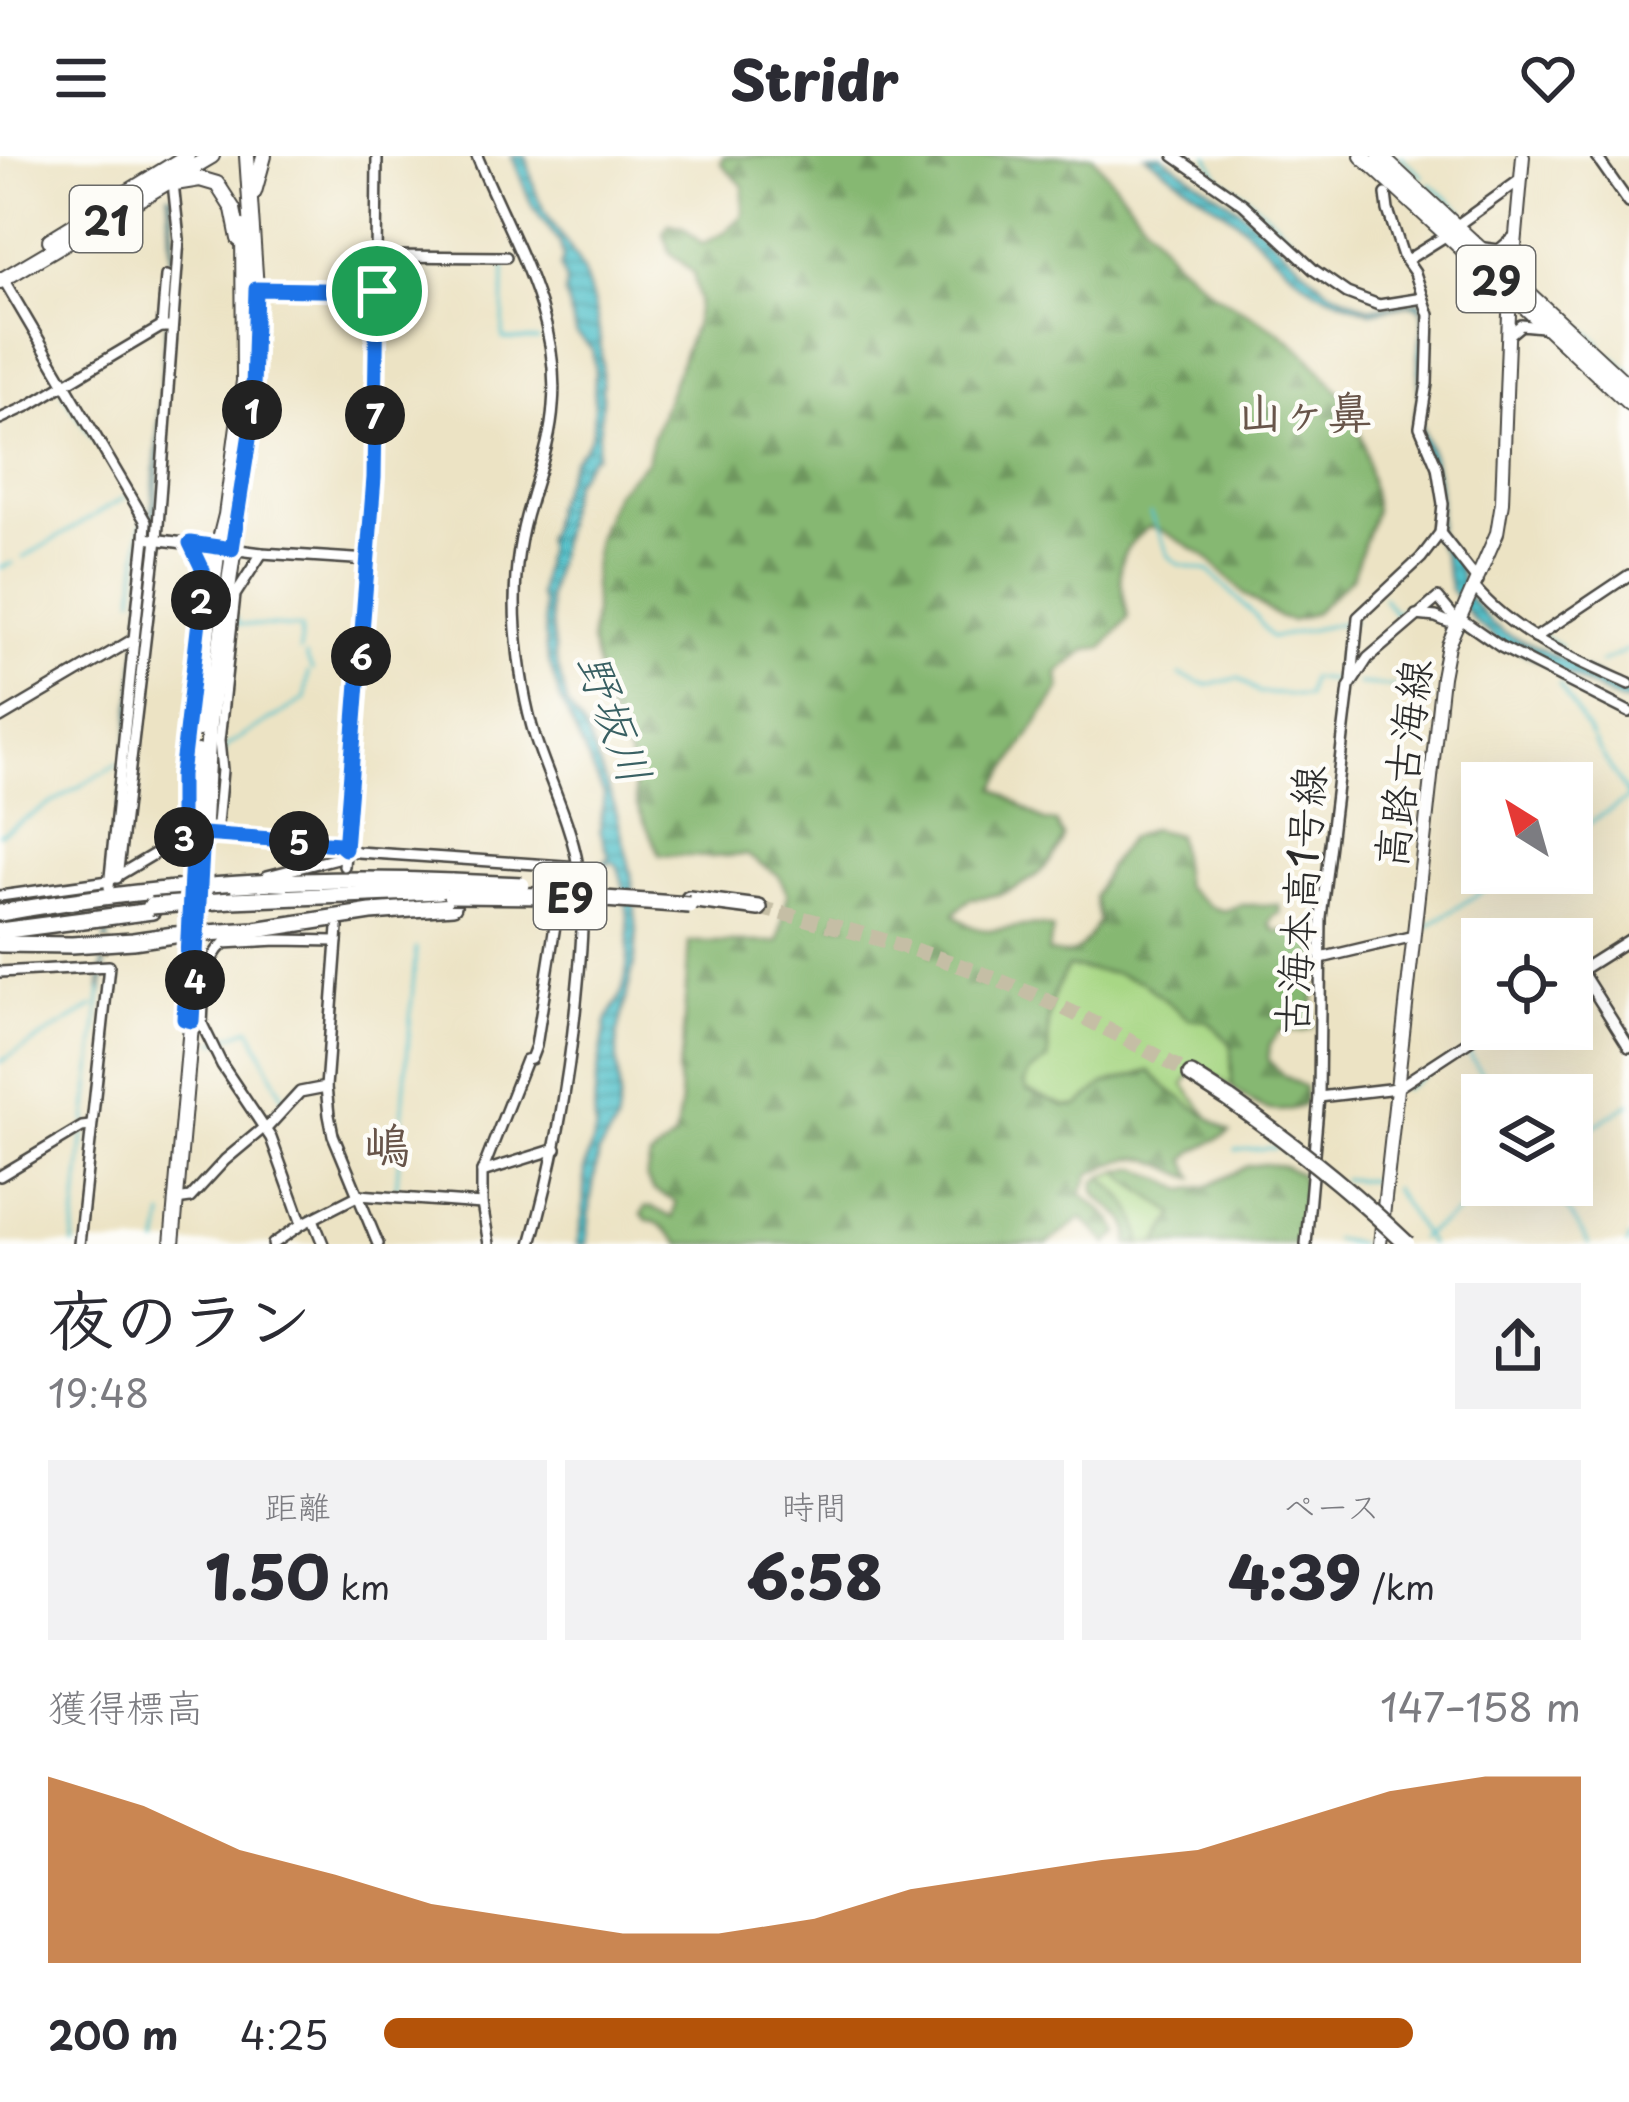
<!DOCTYPE html>
<html lang="ja">
<head>
<meta charset="utf-8">
<style>
	body { margin:0; font-family:"Playpen Sans","Klee One",sans-serif; background:#f2f2f3; color:#2b2b33; height:100vh; display:flex; flex-direction:column; font-size:45px; white-space:nowrap }
	* { box-sizing:border-box; margin:0 }
	p { font-size:39px; color:#7c7c81 }
	.icon { flex:none; width:66px; height:66px; fill:none; stroke:currentColor; stroke-width:2; stroke-linecap:round; stroke-linejoin:round }
	.map { position:relative; height:1088px; overflow:hidden }
	.side { display:flex; flex-direction:column; background:#fff; flex:1 }
	.side>* { flex:none }
	.needle { width:78px; rotate:323deg }
	.buttons { position:absolute; left:1461px; top:606px; display:grid; gap:24px }
	.buttons a { display:grid; place-items:center; width:132px; height:132px; border-radius:0px; background:#fff; box-shadow:0 12px 48px #0002; font-size:60px }
	.pin { position:absolute; display:grid; place-items:center; width:102px; height:102px; color:#fff; margin:-51px; border:6px solid #fff; border-radius:50%; box-shadow:0 3px 12px #0007 }
	.km { position:absolute; width:60px; height:60px; margin:-30px; border-radius:50%; background:#222; color:#fff; font-size:33px; line-height:60px; text-align:center }
	.round { display:grid; place-items:center; flex:none; width:126px; height:126px; border-radius:0px; background:#f2f2f3 }
	.overview { display:flex; align-items:center; justify-content:space-between; height:204px; padding:0 48px }
	h1 { font-size:66px; font-weight:800; line-height:90px }
	.figures { display:grid; grid-template-columns:repeat(3,1fr); gap:18px; height:204px; padding:12px 48px }
	.figures div { display:grid; align-content:center; border-radius:0px; background:#f2f2f3; text-align:center }
	.figures b { font-size:60px; font-weight:800 }
	.figures small { font-size:33px; font-weight:400 }
	.figures p { font-size:33px }
	.chart { height:336px; padding:24px 48px }
	.chart p { display:flex; justify-content:space-between }
	.chart svg { width:100%; height:216px; margin-top:12px; fill:#b45309; opacity:.7 }
	ul { padding:0 48px; list-style:none; font-size:39px }
	li { display:grid; grid-template-columns:192px 144px 1fr; align-items:center; height:90px }
	li i { height:30px; border-radius:15px; background:#b45309 }
	header { display:flex; justify-content:space-between; align-items:center; height:156px; padding:0 48px; background:#fff; font-size:54px; font-weight:800 }
	.map>svg:first-child { display:block }
	.green { fill:#a8d785; stroke:#6a8158; stroke-width:3 }
	.forest { fill:url(#forest-firs); stroke:#58724e; stroke-width:3 }
	.water { fill:url(#water-rules); stroke:#3f767a; stroke-width:3 }
	.lines { fill:none; stroke-linecap:round; stroke-linejoin:round }
	.stream { stroke:#53c1ca; stroke-width:3 }
	.minor-tunnel { stroke:#c5bea5; stroke-width:9; stroke-dasharray:9 4.5; stroke-linecap:butt }
	.motorway-tunnel { stroke:#c5bea5; stroke-width:15; stroke-dasharray:15 8; stroke-linecap:butt }
	.minor-casing { stroke:#484742; stroke-width:14 }
	.secondary-casing { stroke:#484742; stroke-width:16 }
	.primary-casing { stroke:#484742; stroke-width:18 }
	.trunk-casing { stroke:#484742; stroke-width:18 }
	.motorway-casing { stroke:#484742; stroke-width:20 }
	.minor { stroke:#fff; stroke-width:9 }
	.secondary { stroke:#fff; stroke-width:12 }
	.primary { stroke:#fff; stroke-width:14 }
	.trunk { stroke:#fff; stroke-width:14 }
	.motorway { stroke:#fff; stroke-width:15 }
	.motorway-bridge-casing { stroke:#484742; stroke-width:20; stroke-linecap:butt }
	.motorway-bridge { stroke:#fff; stroke-width:15 }
	.route-casing { stroke:#fff; stroke-width:24 }
	.route { stroke:#1a73e8; stroke-width:15 }
	.labels { text-anchor:middle; dominant-baseline:central; stroke-width:9; stroke-linejoin:round; paint-order:stroke }
	.shield { fill:#fdfcf7; stroke:#6a6a68; stroke-width:3 }
	.shield-label { font-size:39px; font-weight:bold; fill:#2b2b2b }
	.street-label { font-size:42px; fill:#2b2b2b; stroke:#fdfcf7 }
	.neighbourhood-label { font-size:45px; font-weight:bold; fill:#68554a; stroke:#fdfcf7 }
	.water-label { font-size:45px; font-style:italic; fill:#396063; stroke:#fdfcf7 }
	.quarter-label { font-size:48px; font-weight:bold; fill:#68554a; stroke:#fdfcf7 }
</style>
</head>
<body>
<header><svg class="icon" aria-label="menu" viewBox="0 0 24 24"><path d="M4 6h16M4 12h16M4 18h16"/></svg>Stridr<svg class="icon" aria-label="heart" viewBox="0 0 24 24"><path d="M12 20l-8-8c-3-5 5-10 8-4 3-6 11-1 8 4z"/></svg></header>
<div class="map">
<svg width="1629" height="1088" viewBox="0 0 1629 1088">
	<defs>
		<pattern id="forest-firs" width="22" height="20" patternUnits="userSpaceOnUse" patternTransform="scale(3)"><rect width="22" height="20" fill="#86b872"/><path d="M5 1l3.5 6h-7zM16 11l3.5 6h-7z" fill="#6e965e"/></pattern>
		<pattern id="water-rules" width="6" height="5" patternUnits="userSpaceOnUse" patternTransform="scale(3)"><rect width="6" height="5" fill="#53c1ca"/><path d="M0 2.5h6" fill="none" stroke="#459da4"/></pattern>
	</defs>
	<rect width="100%" height="100%" fill="#fdfcf7"/>
	<filter id="ink" filterUnits="userSpaceOnUse"><feTurbulence type="fractalNoise" baseFrequency=".00833" numOctaves="2"/><feDisplacementMap in="SourceGraphic" scale="24" xChannelSelector="R" yChannelSelector="G"/><feConvolveMatrix kernelMatrix="1 2 1 2 8 2 1 2 1" color-interpolation-filters="sRGB"/></filter>
	<filter id="wash" filterUnits="userSpaceOnUse"><feTurbulence type="fractalNoise" baseFrequency=".004" numOctaves="4" result="noise"/><feDisplacementMap in="SourceGraphic" scale="48" xChannelSelector="R" yChannelSelector="G"/><feGaussianBlur stdDeviation="2.7" result="paint"/><feColorMatrix in="noise" values="0 0 0 0 0 0 0 0 0 0 0 0 0 0 0 0 0 1.4 0 .05"/><feComposite in="paint" operator="in"/></filter>
	<g filter="url(#wash)">
		<rect width="100%" height="100%" fill="#ece3c4"/>
		<g class="green">
			<path d="M1068 811 1117 818 1141 825 1189 862 1208 865 1231 889 1232 931 1196 908 1184 929 1210 962 1168 933 1149 915 1104 928 1079 950H1065L1028 936 1024 928 1029 916 1048 903C1049 860 1044 851 1068 811Z"/>
			<path d="M1120 1015 1127 1024 1176 1058 1157 1088H1141C1138 1053 1126 1044 1102 1021Z"/>
		</g>
		<g class="forest">
			<path d="M723 0H1093L1176 105 1213 137 1277 174 1306 198 1350 248 1364 289 1375 354 1352 421 1314 457 1292 465 1280 462 1246 439 1204 399 1161 374 1149 371C1108 400 1121 420 1128 462L1103 492 1086 494 1058 517 1060 533 995 632 1044 665 1056 666 1063 681C1049 721 1011 741 970 742L954 758C959 762 964 767 971 770 996 782 1027 762 1053 773L1048 796C1079 805 1084 788 1099 765L1094 740 1109 710 1129 682 1151 673 1177 679 1184 731 1211 751 1224 755 1240 749H1279L1280 757 1273 760 1269 768 1275 775 1294 776 1299 772 1317 784 1313 871 1303 875 1280 874 1270 887 1268 904 1283 919 1304 931V949C1272 962 1257 952 1232 931L1231 888 1208 865 1189 863 1141 825 1117 818 1068 811C1043 851 1049 860 1048 904L1029 917 1024 928 1028 935 1065 950H1078L1104 928 1150 915 1168 933 1230 976 1193 996 1186 1004 1194 1022C1177 1017 1163 1007 1148 1003 1129 998 1107 1011 1090 1018L1081 1037 1113 1064 1119 1077 1108 1088 1082 1062 1047 1088H681C672 1080 659 1064 647 1064L642 1058 645 1051H652L673 1062 676 1046 654 1034 646 1022 650 1002 675 982 681 945 677 917 682 896 689 786H778L788 738 778 719 746 699 710 701 660 699 637 650 629 600 606 550 591 486 594 455 593 415 597 382 615 336 647 305 652 283 694 170 699 144 693 116 670 96 663 77 669 68 683 71 702 88 726 75 743 59V30L721 7Z"/>
			<path d="M1264 1008 1283 1010 1300 1018 1304 1031 1296 1088H1157L1175 1058 1127 1024 1120 1015 1138 1012 1185 1034 1208 1030 1248 1010Z"/>
			<path d="M1102 1021C1126 1044 1138 1053 1141 1088H1128C1135 1054 1106 1057 1094 1034L1096 1025Z"/>
		</g>
		<g class="water">
			<path d="M512 0H526C531 15 532 30 539 44 551 70 572 89 583 115 606 173 606 239 596 299 584 304 582 318 572 327 571 341 563 352 564 366L548 442 555 501 568 550 586 576 615 651 631 716 637 774 635 804 617 881V907L620 942 616 969 599 996 591 1041 587 1088H577L583 1057 585 1012 596 973C590 944 602 897 606 866 611 853 620 846 623 832 632 798 630 742 617 709L609 704 604 719 602 712 589 714V711L601 709 609 700 600 675 604 638 560 543 546 495 543 448 539 439 547 380 554 349 573 304 586 290 593 274 595 213 592 193 576 178 565 138 566 125 560 112 563 102 560 87 532 50Z"/>
			<path d="M1146 0H1162L1238 52 1326 132 1370 152 1420 145C1436 181 1418 220 1419 257 1419 272 1429 288 1433 302 1441 328 1441 351 1438 377L1456 403 1465 438 1490 466 1503 476 1598 520 1607 529 1629 538V545H1620L1498 484 1474 465 1451 434 1443 398 1434 381 1436 352 1431 315 1413 269 1419 241 1418 197 1423 172 1422 156 1418 150 1411 148 1371 156 1315 134 1289 113 1235 63Z"/>
			<path d="M168 39H171L174 100 153 386 102 835 100 833 150 378 171 99Z"/>
		</g>
		<g class="lines">
			<g class="stream">
				<path d="M1208 0 1219 21 1247 40 1290 80"/>
				<path d="M1400 0 1423 21"/>
				<path d="M1430 28 1463 56"/>
				<path d="M504 106 503 183 538 184"/>
				<path d="M1563 153 1602 189"/>
				<path d="M1611 198 1629 215"/>
				<path d="M62 235 92 282"/>
				<path d="M1150 358 1169 400 1178 408 1209 415 1257 462 1271 482C1297 476 1326 471 1353 465"/>
				<path d="M23 402 125 341"/>
				<path d="M0 412 13 407"/>
				<path d="M134 442 141 368"/>
				<path d="M1383 442 1395 458 1422 441 1430 439"/>
				<path d="M237 462V468L301 472 300 495"/>
				<path d="M1543 480 1561 490"/>
				<path d="M306 500 312 514"/>
				<path d="M1600 507 1629 493"/>
				<path d="M1180 519 1207 529 1239 522 1259 537 1307 540 1310 522 1346 526"/>
				<path d="M1358 528 1428 534"/>
				<path d="M1559 528 1592 582"/>
				<path d="M1594 586 1628 640"/>
				<path d="M225 597V591L305 543 308 517"/>
				<path d="M0 678 117 608"/>
				<path d="M1572 678 1629 642"/>
				<path d="M1423 773 1511 717"/>
				<path d="M1485 879 1496 873"/>
				<path d="M215 886 250 872 284 944"/>
				<path d="M1466 892 1495 939"/>
				<path d="M0 906 94 850"/>
				<path d="M1404 933 1432 914"/>
				<path d="M508 961 516 942"/>
				<path d="M266 965 296 934"/>
				<path d="M86 967 101 833"/>
				<path d="M1572 984 1629 948"/>
				<path d="M1236 994 1276 992"/>
				<path d="M1283 994 1288 999"/>
				<path d="M1343 1023 1375 1025"/>
				<path d="M1552 1029 1589 1088"/>
				<path d="M1393 1032 1430 1088"/>
				<path d="M385 1036 396 1037 416 792"/>
				<path d="M1419 1082 1501 1029"/>
				<path d="M1334 1083 1359 1088"/>
				<path d="M73 1088 84 976"/>
				<path d="M159 1088 164 1060"/>
				<path d="M1627 1088 1629 1082"/>
			</g>
		</g>
	</g>
	<g filter="url(#ink)">
		<g class="lines">
			<path class="minor-tunnel" d="M103 798 109 737"/>
			<path class="motorway-tunnel" d="M759 752C920 788 1049 836 1191 919"/>
			<g class="minor-casing">
				<g id="minor">
					<path d="M477 0C510 81 561 158 553 250 551 284 539 315 530 347 517 388 513 431 516 473 519 510 524 546 535 581 549 624 570 665 578 710 586 752 581 795 577 837 569 923 555 1005 531 1088"/>
					<path d="M1174 0 1243 48 1314 114 1347 137 1379 149 1423 142"/>
					<path d="M1596 0 1629 47"/>
					<path d="M1456 70 1520 24"/>
					<path d="M1484 92 1499 94 1515 80"/>
					<path d="M378 100 506 101"/>
					<path d="M1407 104 1447 79"/>
					<path d="M2 121 146 366 145 382"/>
					<path d="M256 133 377 135"/>
					<path d="M162 171 166 120"/>
					<path d="M1509 179 1521 169 1542 171"/>
					<path d="M0 263 28 250 161 171H172"/>
					<path d="M1440 377 1478 425"/>
					<path d="M369 404 374 322 377 0"/>
					<path d="M1475 432C1515 479 1573 503 1629 528"/>
					<path d="M1416 459 1436 461 1448 466H1465L1501 491 1629 556"/>
					<path d="M1535 482 1629 419"/>
					<path d="M1352 524 1358 461 1421 402 1440 377 1443 348 1437 311 1420 271 1427 228 1429 159 1415 117 1403 100 1388 54 1386 38"/>
					<path d="M0 562 134 483 145 382 262 397 369 404 344 710"/>
					<path d="M203 678 339 688 345 693 358 696 579 711"/>
					<path d="M220 679 217 668 222 614 219 585 235 439 262 397"/>
					<path d="M267 720 345 700"/>
					<path d="M117 722 157 383 179 83 173 27"/>
					<path d="M109 731 134 483"/>
					<path d="M0 740 109 725 181 682C179 595 194 508 204 422L203 414 190 387"/>
					<path d="M338 772 326 931 329 959 333 979 378 1088"/>
					<path d="M1321 802 1414 780"/>
					<path d="M1581 815 1629 891"/>
					<path d="M0 816 109 810 79 1088"/>
					<path d="M1572 820 1629 784"/>
					<path d="M202 868 222 909 271 982 302 1068"/>
					<path d="M202 868C204 838 201 808 224 787L278 784 337 785"/>
					<path d="M1319 941 1397 932 1487 873"/>
					<path d="M482 1016 556 993"/>
					<path d="M0 1020 82 971 90 970"/>
					<path d="M176 1044 190 1042 225 1004 261 974 266 973 300 936 326 931"/>
					<path d="M313 1063 323 1088"/>
					<path d="M273 1088 302 1068 359 1039 482 1048"/>
					<path d="M489 1088 482 1048V1016L526 904 531 903 536 890 558 750"/>
					<path d="M1306 1088 1319 941 1321 762 1349 531 1368 502 1438 442 1458 466"/>
				</g>
			</g>
			<g class="secondary-casing">
				<path id="secondary" d="M1380 1088 1442 521 1448 489 1497 377 1502 346 1509 158 1523 0"/>
			</g>
			<g class="primary-casing">
				<g id="primary">
					<path d="M175 27 200 23 217 28 233 53 239 83"/>
					<path d="M254 36 264 0"/>
					<path d="M50 84 187 0"/>
					<path d="M0 125 212 0"/>
					<path d="M199 573 204 504 218 391 226 359 244 225 243 71"/>
					<path d="M188 807 198 596"/>
					<path d="M172 1088 197 801 209 567 252 264 256 133 247 0"/>
				</g>
			</g>
			<g class="trunk-casing">
				<g id="trunk">
					<path d="M1362 0 1629 247"/>
					<path d="M1380 0 1629 231"/>
				</g>
			</g>
			<g class="motorway-casing">
				<g id="motorway">
					<path d="M689 743 759 752"/>
					<path d="M232 744 439 735"/>
					<path d="M0 757C150 730 301 719 453 726"/>
					<path d="M0 775 152 755"/>
					<path d="M0 788 72 789 133 785 174 779 255 774 371 756 453 750"/>
					<path d="M1191 919 1230 944"/>
				</g>
			</g>
			<use href="#minor" class="minor"/>
			<use href="#secondary" class="secondary"/>
			<use href="#primary" class="primary"/>
			<use href="#trunk" class="trunk"/>
			<use href="#motorway" class="motorway"/>
			<g class="motorway-bridge-casing">
				<g id="motorway-bridge">
					<path d="M453 726 522 729"/>
					<path d="M451 739 562 740 689 749"/>
					<path d="M151 750 232 744"/>
					<path d="M1230 944C1293 988 1352 1035 1407 1088"/>
				</g>
			</g>
			<use href="#motorway-bridge" class="motorway-bridge"/>
		</g>
	</g>
	<g class="lines" filter="url(#ink)">
		<g class="route-casing">
			<path id="route" d="M256 133 377 135 374 322 345 693 339 688 203 678 192 865 184 863 193 679 181 682V619L204 422 203 414 190 387 232 393 252 264Z"/>
		</g>
		<use href="#route" class="route"/>
	</g>
	<g class="labels">
		<g class="shield">
			<rect x="70" y="30" width="72" height="66" rx="9"/>
			<rect x="1457" y="90" width="78" height="66" rx="9"/>
			<rect x="534" y="707" width="72" height="66" rx="9"/>
		</g>
		<g class="shield-label">
			<text x="106" y="63">21</text>
			<text x="1496" y="123">29</text>
			<text x="570" y="740">E9</text>
		</g>
		<g class="street-label">
			<text transform="translate(1401 607) rotate(-83)">高路古海線</text>
			<text transform="translate(1298 744) rotate(-86)">古海本高1号線</text>
		</g>
		<g class="neighbourhood-label">
			<text x="1305" y="254">山ヶ鼻</text>
		</g>
		<g class="water-label">
			<text transform="translate(617 561) rotate(70)">野坂川</text>
		</g>
		<g class="quarter-label">
			<text x="387" y="987">嶋</text>
		</g>
	</g>
</svg>
<div class="buttons">
<a><svg class="needle" viewBox="-14 -14 28 28"><path d="M0-13l5 13h-10z" fill="#e53935"/><path d="M0 13l5-13h-10z" fill="#7c7c81"/></svg></a>
<a><svg class="icon" aria-label="locate" viewBox="0 0 24 24"><circle cx="12" cy="12" r="6"/><path d="M12 2v4M12 18v4M2 12h4M18 12h4"/></svg></a>
<a><svg class="icon" aria-label="layers" viewBox="0 0 24 24"><path d="M12 4l9 5-9 5-9-5zM3 14l9 5 9-5"/></svg></a>
</div>
<div class="pin" style="left:377px;top:135px;background:#1e9e55"><svg class="icon" aria-label="arrive" viewBox="0 0 24 24"><path d="M6 21V4h12l-3 4 3 4H6"/></svg></div>
<b class="km" style="left:252px;top:254px">1</b>
<b class="km" style="left:201px;top:444px">2</b>
<b class="km" style="left:184px;top:681px">3</b>
<b class="km" style="left:195px;top:824px">4</b>
<b class="km" style="left:299px;top:685px">5</b>
<b class="km" style="left:361px;top:500px">6</b>
<b class="km" style="left:375px;top:259px">7</b>
</div>
<section class="side">
<div class="overview"><div><h1>夜のラン</h1><p>19:48</p></div><a class="round"><svg class="icon" aria-label="share" viewBox="0 0 24 24"><path d="M12 15V3M7 8l5-5 5 5M5 13v7h14v-7"/></svg></a></div>
<div class="figures">
<div><p>距離</p><b>1.50<small> km</small></b></div>
<div><p>時間</p><b>6:58</b></div>
<div><p>ペース</p><b>4:39<small> /km</small></b></div>
</div>
<div class="chart"><p><span>獲得標高</span>147–158 m</p>
<svg viewBox="0 0 160 44" preserveAspectRatio="none"><path d="M0 44V6L10 12L20 21L30 26L40 32L50 35L60 38L70 38L80 35L90 29L100 26L110 23L120 21L130 15L140 9L150 6L160 6V44z"/></svg>
</div>
<ul>
<li><b>200 m</b>4:25<i style="width:86%"></i></li>
</ul>
</section>
</body>
</html>
